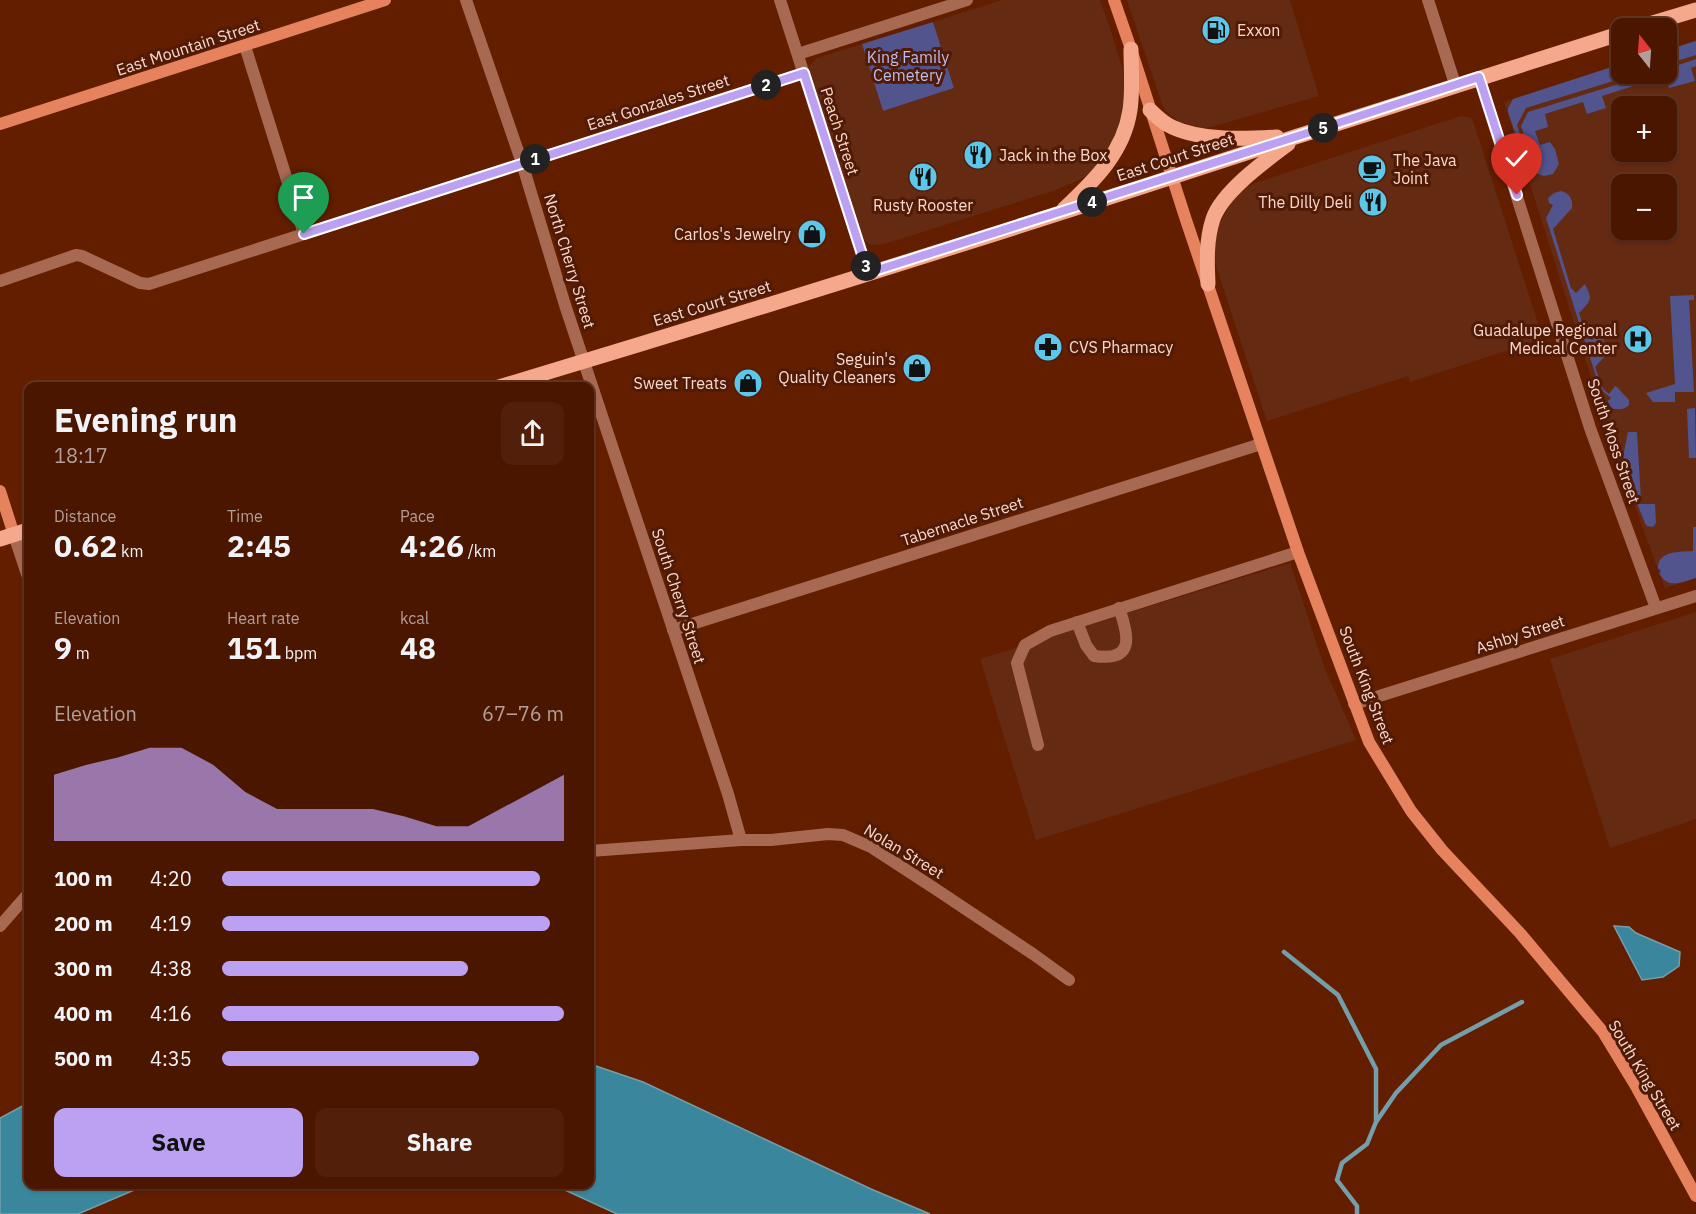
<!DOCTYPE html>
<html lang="en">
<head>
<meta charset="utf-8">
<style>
	body { margin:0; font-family:"IBM Plex Sans",sans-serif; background:#511f0a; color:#f1f3f6; height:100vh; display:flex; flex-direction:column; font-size:22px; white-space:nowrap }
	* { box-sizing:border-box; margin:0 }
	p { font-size:20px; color:#b29f99 }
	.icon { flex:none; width:33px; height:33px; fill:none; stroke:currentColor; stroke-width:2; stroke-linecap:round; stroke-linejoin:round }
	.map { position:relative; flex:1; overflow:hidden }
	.drawer { position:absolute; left:24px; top:382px; width:570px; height:807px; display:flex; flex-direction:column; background:#4a1600; border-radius:12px; box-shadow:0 2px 4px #0004,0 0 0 2px #613522 }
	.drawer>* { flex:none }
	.needle { width:39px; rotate:343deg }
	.buttons { position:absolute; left:1611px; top:18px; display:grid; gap:12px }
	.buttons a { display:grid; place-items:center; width:66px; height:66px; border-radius:12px; background:#4a1600; box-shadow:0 2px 4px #0004,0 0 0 2px #613522; font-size:30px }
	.pin { position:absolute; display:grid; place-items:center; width:51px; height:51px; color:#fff; margin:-62px -26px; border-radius:50% 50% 50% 0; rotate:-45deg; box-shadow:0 0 6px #0007 }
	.pin .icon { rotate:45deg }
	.km { position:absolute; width:30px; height:30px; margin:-15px; border-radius:50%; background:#222; color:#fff; font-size:16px; line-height:30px; text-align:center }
	.round { display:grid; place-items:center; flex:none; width:63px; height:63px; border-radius:12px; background:#511f0a }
	.head { display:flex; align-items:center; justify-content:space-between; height:102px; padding:0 30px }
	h1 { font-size:33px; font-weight:700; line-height:45px }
	.metrics { display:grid; grid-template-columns:repeat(3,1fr); gap:9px; height:102px; padding:6px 30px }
	.metrics div { display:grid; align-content:center }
	.metrics b { font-size:30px; font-weight:700 }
	.metrics small { font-size:16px; font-weight:400 }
	.metrics p { font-size:16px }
	.chart { height:168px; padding:12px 30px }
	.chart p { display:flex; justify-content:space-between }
	.chart svg { width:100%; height:108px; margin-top:6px; fill:#bca0f2; opacity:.7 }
	.primary-button { display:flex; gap:12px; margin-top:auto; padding:12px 30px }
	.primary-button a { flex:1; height:69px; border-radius:12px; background:#bca0f2; color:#111; font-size:24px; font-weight:700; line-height:69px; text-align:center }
	.primary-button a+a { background:#511f0a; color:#f1f3f6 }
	ul { padding:0 30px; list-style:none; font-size:20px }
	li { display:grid; grid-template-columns:96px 72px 1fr; align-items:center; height:45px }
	li i { height:15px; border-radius:8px; background:#bca0f2 }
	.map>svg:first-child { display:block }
	.built { fill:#652a12; fill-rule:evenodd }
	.green { fill:#52548e }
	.water { fill:#3a869c; stroke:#749faa; stroke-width:1.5 }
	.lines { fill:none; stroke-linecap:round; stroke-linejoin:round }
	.stream { stroke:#749faa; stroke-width:4.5 }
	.street { stroke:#a86952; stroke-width:12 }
	.secondary { stroke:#e6825d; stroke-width:12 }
	.primary { stroke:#f5a88c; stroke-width:15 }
	.route-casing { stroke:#fff; stroke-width:12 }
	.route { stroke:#bca0f2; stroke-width:8 }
	.labels { text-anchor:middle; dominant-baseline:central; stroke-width:6; stroke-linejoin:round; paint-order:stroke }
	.poi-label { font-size:16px; fill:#fbd8cc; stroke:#501b06; text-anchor:end }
	.street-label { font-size:16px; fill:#fbd8cc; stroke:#501b06 }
	.park-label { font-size:16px; fill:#babeed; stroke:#501b06 }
</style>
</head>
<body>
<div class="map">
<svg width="1696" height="1214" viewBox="0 0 1696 1214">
	<rect width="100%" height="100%" fill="#631e00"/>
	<g class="built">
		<path d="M1002 0H1100L1110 28 1123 71 1126 92 1125 109 1115 142 1090 173 1079 180 1056 190 884 244 870 245 863 239 808 67 817 58 862 44 883 111 954 88 933 22Z"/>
		<path d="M1127 0H1290L1319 96 1211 127 1202 128 1178 121 1166 111 1162 104Z"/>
		<path d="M1696 40V578L1665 588 1614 449 1504 102 1621 64 1622 74H1666L1667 50ZM1622 106H1666V152H1622ZM1622 184H1666V230H1622Z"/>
		<path d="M1461 116 1471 118 1474 124 1543 339 1410 382 1408 376 1267 421 1217 269 1213 251 1216 232 1230 202 1240 191 1255 183Z"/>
		<path d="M1290 563 1325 669 1356 740 1036 840 980 659Z"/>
		<path d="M1696 612V819L1610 848 1550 659Z"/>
	</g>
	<g class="green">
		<path d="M933 22 954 88 883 111 862 44Z"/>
		<path d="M1696 41V55L1667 64V50Z"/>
		<path d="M1696 59V66L1691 68 1695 81 1669 88 1665 76 1602 96 1606 108 1587 114 1583 102 1545 114 1548 127 1535 131 1540 145 1550 142 1555 149 1559 164 1553 174 1544 176 1538 174V165L1533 163 1521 126 1528 112 1651 74H1666L1667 69Z"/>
		<path d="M1621 64 1622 74H1636L1526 108 1517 125 1531 167 1527 168 1508 112V108L1513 99Z"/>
		<path d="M1561 191C1570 193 1573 200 1572 208L1553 229 1571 288 1576 293 1585 284C1593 300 1591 300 1579 313L1586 335 1592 340 1599 332H1601L1608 353 1595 367 1603 389 1609 394 1615 386 1617 387 1629 400V405C1623 411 1615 410 1608 406V401L1611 398 1600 389 1546 218 1553 205 1549 203 1548 198 1554 193Z"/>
		<path d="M1694 295V300H1689L1694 392H1675V402H1653L1646 393 1675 384 1670 296Z"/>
		<path d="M1695 408 1696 458H1689L1687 409Z"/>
		<path d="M1628 432H1637L1641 500 1638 501V504H1655L1656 523 1653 527 1647 526 1645 523 1632 491 1636 489 1623 457Z"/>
		<path d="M1693 527H1696V578C1682 582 1668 590 1659 573L1661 572 1660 569H1658C1657 550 1681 552 1693 551Z"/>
	</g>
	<g class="water">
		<path d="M1614 926 1629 927 1636 933 1680 952 1679 966 1663 977 1642 980Z"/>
		<path d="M590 1064 643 1082 871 1189 930 1214H617L554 1185H590Z"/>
		<path d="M28 1103V1185H146L78 1214H0V1118Z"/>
	</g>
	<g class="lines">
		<g class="stream">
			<path d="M1284 952 1338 995 1376 1069V1122"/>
			<path d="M1357 1214V1206L1337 1180 1342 1163 1367 1144 1376 1122 1396 1093 1441 1045 1522 1002"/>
		</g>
		<g class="street">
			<path d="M466 0 522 163 565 305 728 794 741 840"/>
			<path d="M780 0 868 273"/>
			<path d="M1428 0 1455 84"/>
			<path d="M245 46 304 234"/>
			<path d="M798 54 967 0"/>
			<path d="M1479 77 1590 428 1656 608"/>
			<path d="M0 281 76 255 82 256 140 283 149 284 804 73"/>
			<path d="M14 535 28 577"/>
			<path d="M1077 622 1086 645 1094 656C1135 662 1129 636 1119 608"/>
			<path d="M673 630 1261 444"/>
			<path d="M1354 704 1696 596"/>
			<path d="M1038 745 1017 663 1025 645 1050 631 1298 552"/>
			<path d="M590 851 741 840H771L828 834 843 835 871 847 937 890 1033 954 1069 980"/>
			<path d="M0 926 28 894"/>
		</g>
		<g class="secondary">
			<path d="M1114 0 1131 49 1186 220 1298 552 1369 742 1411 811 1442 850 1519 932 1603 1032 1637 1088 1696 1196"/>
			<path d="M0 124 385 0"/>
			<path d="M0 491 14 535"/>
		</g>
		<g class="primary">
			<path d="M1636 28 1696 10"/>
			<path d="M1150 110C1157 117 1163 123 1172 127 1202 141 1245 139 1277 137"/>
			<path d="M1064 209C1094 181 1124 152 1130 110 1133 90 1131 69 1131 49"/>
			<path d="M1208 284C1207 262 1206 240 1213 219 1222 192 1265 161 1288 144"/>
			<path d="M499 387C765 307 1030 224 1295 137 1403 102 1512 67 1622 33"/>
			<path d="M0 539 28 530"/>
		</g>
	</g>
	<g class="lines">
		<g class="route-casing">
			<path id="route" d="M304 234 804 73 868 273 1298 136 1479 77 1517 195"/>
		</g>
		<use href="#route" class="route"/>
	</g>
	<defs>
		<g id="fuel-disc" transform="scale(1.5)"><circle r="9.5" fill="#5cc7e8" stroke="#501b06"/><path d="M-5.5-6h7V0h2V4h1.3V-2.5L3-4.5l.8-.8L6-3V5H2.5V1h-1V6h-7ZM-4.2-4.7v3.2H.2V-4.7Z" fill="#111"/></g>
		<g id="restaurant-disc" transform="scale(1.5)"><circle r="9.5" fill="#5cc7e8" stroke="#501b06"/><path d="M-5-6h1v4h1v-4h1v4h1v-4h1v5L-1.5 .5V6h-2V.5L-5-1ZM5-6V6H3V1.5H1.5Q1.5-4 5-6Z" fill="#111"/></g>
		<g id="cafe-disc" transform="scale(1.5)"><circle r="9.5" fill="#5cc7e8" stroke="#501b06"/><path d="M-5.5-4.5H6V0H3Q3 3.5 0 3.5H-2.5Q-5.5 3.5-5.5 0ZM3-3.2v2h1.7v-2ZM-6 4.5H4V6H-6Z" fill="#111"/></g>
		<g id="shop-disc" transform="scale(1.5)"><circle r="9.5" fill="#5cc7e8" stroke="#501b06"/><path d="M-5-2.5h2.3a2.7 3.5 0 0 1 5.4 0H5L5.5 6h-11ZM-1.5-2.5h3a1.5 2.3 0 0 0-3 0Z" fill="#111"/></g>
		<g id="hospital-disc" transform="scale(1.5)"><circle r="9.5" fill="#5cc7e8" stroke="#501b06"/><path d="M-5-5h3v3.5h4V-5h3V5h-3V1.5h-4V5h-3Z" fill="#111"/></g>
		<g id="pharmacy-disc" transform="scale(1.5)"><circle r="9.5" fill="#5cc7e8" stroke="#501b06"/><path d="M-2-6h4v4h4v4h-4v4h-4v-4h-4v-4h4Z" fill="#111"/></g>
	</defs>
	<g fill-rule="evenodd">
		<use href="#fuel-disc" x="1216" y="30"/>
		<use href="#restaurant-disc" x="978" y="155"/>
		<use href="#cafe-disc" x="1372" y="169"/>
		<use href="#restaurant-disc" x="923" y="177"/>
		<use href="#restaurant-disc" x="1373" y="202"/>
		<use href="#shop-disc" x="812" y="234"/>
		<use href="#hospital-disc" x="1638" y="339"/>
		<use href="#pharmacy-disc" x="1048" y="347"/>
		<use href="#shop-disc" x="917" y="368"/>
		<use href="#shop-disc" x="748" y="383"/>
	</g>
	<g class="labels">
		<g class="poi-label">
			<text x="1237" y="30" text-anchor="start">Exxon</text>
			<text x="999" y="155" text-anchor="start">Jack in the Box</text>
			<text x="1393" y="160" text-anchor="start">The Java<tspan x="1393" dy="18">Joint</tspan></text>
			<text x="1352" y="202">The Dilly Deli</text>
			<text x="923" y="205" text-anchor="middle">Rusty Rooster</text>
			<text x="791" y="234">Carlos's Jewelry</text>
			<text x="1617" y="330">Guadalupe Regional<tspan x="1617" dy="18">Medical Center</tspan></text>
			<text x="1069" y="347" text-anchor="start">CVS Pharmacy</text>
			<text x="896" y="359">Seguin's<tspan x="896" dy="18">Quality Cleaners</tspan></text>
			<text x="727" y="383">Sweet Treats</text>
		</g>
		<g class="street-label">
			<text transform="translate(188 47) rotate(-18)">East Mountain Street</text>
			<text transform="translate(658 102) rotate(-18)">East Gonzales Street</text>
			<text transform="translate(840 131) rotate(72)">Peach Street</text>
			<text transform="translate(1175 157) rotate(-18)">East Court Street</text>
			<text transform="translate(570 261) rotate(73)">North Cherry Street</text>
			<text transform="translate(712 303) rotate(-17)">East Court Street</text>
			<text transform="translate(1614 441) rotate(71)">South Moss Street</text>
			<text transform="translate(962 521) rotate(-18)">Tabernacle Street</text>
			<text transform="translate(679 596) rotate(72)">South Cherry Street</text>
			<text transform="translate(1520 634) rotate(-18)">Ashby Street</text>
			<text transform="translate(1367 685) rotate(69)">South King Street</text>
			<text transform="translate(904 851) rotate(31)">Nolan Street</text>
			<text transform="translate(1645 1075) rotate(59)">South King Street</text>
		</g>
		<g class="park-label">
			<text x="908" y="57">King Family<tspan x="908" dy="18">Cemetery</tspan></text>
		</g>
	</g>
</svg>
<div class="buttons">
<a><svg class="needle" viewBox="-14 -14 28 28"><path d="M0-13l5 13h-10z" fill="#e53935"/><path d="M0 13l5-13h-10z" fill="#b29f99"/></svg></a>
<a>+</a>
<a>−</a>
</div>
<div class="pin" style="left:304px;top:234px;background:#1e9e55"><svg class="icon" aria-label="arrive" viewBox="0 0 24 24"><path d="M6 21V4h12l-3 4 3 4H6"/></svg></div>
<div class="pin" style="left:1517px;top:195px;background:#d93025"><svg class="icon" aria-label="check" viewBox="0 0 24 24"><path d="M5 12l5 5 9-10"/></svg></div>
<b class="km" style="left:535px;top:159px">1</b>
<b class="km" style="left:766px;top:85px">2</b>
<b class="km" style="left:866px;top:266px">3</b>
<b class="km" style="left:1092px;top:202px">4</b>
<b class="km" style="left:1323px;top:128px">5</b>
<section class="drawer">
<div class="head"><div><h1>Evening run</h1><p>18:17</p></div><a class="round"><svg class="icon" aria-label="share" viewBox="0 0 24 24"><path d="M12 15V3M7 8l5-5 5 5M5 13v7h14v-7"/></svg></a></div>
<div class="metrics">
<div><p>Distance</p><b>0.62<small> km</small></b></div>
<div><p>Time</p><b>2:45</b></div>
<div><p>Pace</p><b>4:26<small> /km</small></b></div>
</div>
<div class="metrics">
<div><p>Elevation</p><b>9<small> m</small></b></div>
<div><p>Heart rate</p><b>151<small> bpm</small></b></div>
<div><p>kcal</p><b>48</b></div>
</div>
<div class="chart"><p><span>Elevation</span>67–76 m</p>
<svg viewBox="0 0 160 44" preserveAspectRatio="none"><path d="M0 44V17L10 13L20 10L30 6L40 6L50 13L60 24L70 31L80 31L90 31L100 31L110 34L120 38L130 38L140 31L150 24L160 17V44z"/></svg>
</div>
<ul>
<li><b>100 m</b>4:20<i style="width:93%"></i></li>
<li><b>200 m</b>4:19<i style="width:96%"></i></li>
<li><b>300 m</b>4:38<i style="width:72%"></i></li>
<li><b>400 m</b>4:16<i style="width:100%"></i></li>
<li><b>500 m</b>4:35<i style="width:75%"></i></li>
</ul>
<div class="primary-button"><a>Save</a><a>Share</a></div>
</section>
</div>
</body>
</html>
